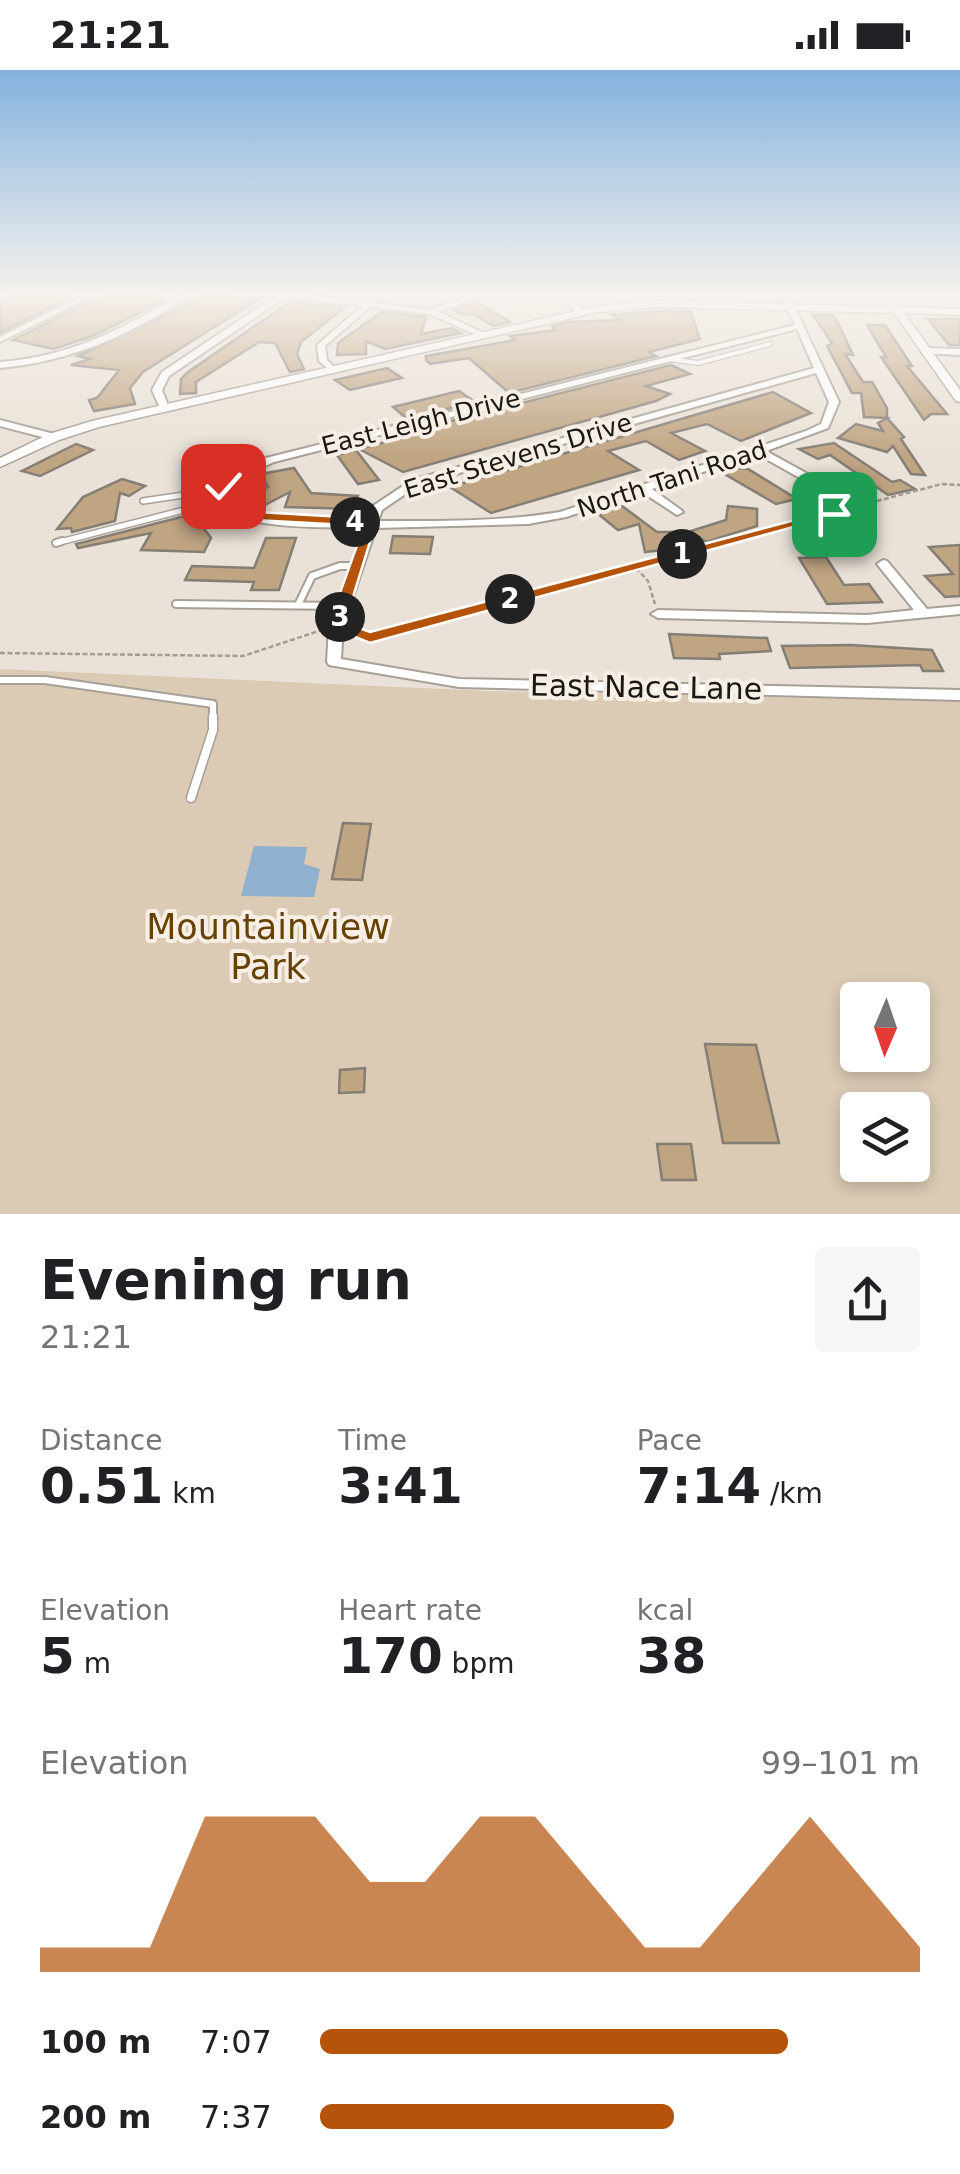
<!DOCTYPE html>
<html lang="en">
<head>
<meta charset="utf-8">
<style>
	body { margin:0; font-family:"DejaVu Sans",sans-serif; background:#f6f6f6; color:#202124; height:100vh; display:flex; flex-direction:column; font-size:38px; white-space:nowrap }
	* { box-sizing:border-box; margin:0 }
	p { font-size:32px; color:#757577 }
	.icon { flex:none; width:55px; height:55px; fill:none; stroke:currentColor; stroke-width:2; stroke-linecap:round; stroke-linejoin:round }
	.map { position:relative; height:1144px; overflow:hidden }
	.panel { display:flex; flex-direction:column; background:#fff; flex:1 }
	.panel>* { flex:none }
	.needle { width:65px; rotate:182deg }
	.controls { position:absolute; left:840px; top:912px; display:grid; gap:20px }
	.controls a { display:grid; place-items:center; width:90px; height:90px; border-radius:10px; background:#fff; box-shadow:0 5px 15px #0003; font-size:50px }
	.pin { position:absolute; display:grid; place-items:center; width:85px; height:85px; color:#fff; margin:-42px; border-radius:20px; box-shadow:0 5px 15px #0006 }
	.km { position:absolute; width:50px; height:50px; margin:-25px; border-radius:50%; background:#222; color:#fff; font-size:28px; line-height:50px; text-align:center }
	.round { display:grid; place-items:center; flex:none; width:105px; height:105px; border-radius:10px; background:#f6f6f6 }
	.headline { display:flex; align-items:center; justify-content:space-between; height:170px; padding:0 40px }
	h1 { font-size:55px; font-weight:600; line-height:75px }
	.stats { display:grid; grid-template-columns:repeat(3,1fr); gap:15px; height:170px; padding:10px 40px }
	.stats div { display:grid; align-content:center }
	.stats b { font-size:50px; font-weight:600 }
	.stats small { font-size:28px; font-weight:400 }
	.stats p { font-size:28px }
	.chart { height:280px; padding:20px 40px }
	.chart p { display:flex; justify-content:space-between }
	.chart svg { width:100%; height:180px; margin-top:10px; fill:#b45309; opacity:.7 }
	ul { padding:0 40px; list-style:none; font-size:32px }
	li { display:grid; grid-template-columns:160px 120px 1fr; align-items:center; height:75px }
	li i { height:25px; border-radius:12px; background:#b45309 }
	.status { display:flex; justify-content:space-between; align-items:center; height:70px; padding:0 50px; background:#fff; direction:ltr }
	.status svg { height:28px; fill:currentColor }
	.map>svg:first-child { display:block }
	.green { fill:#dbcab4; fill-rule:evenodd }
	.water { fill:#8fb0ce }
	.building { fill:#c0a583; stroke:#857e75; stroke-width:2.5 }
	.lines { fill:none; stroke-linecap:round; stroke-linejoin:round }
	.service-far3-casing { stroke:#a7a097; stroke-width:6 }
	.service-far2-casing { stroke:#a7a097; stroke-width:8 }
	.service-far1-casing { stroke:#a7a097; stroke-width:10 }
	.service-casing { stroke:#a7a097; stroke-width:11 }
	.minor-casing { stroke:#a7a097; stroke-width:4 }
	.secondary-casing { stroke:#a7a097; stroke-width:3 }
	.path { stroke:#a29c94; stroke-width:2.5; stroke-dasharray:5 2.5; stroke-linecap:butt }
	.service-far3 { stroke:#fff; stroke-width:4 }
	.service-far2 { stroke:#fff; stroke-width:5 }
	.service-far1 { stroke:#fff; stroke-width:6 }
	.service { stroke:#fff; stroke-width:8 }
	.minor { fill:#fff; fill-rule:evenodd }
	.secondary { fill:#fff; fill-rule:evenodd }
	.route { fill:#b45309; stroke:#fff; stroke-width:2.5 }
	.labels { text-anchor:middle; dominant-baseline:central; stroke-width:8; stroke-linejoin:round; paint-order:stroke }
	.far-street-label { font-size:25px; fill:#1a1714; stroke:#f7efe5 }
	.street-label { font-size:30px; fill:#1a1714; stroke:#f7efe5 }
	.near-park-label { font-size:35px; fill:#664201; stroke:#f7efe5 }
</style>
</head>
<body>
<div class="status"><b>21:21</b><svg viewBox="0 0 49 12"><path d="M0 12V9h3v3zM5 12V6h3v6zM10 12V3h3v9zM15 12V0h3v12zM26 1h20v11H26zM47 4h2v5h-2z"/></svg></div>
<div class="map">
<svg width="960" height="1144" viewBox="0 0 960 1144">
	<rect width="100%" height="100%" fill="#eae2d8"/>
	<path class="green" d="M0 599 487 621 960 631V1144H0ZM858 930H912V985H858ZM858 1040H912V1095H858Z"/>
	<path class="water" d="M254 776 307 777 304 794 320 799 314 827 241 826Z"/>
	<g class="building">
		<path d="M16 225H56L71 227 0 263V232Z"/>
		<path d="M111 225H160L165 230 93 266 53 279 13 270 92 230Z"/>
		<path d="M206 225 259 229 143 302 130 318 135 334 94 341 89 330 97 328 119 300 71 295 90 289 78 286Z"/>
		<path d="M290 232 344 238 301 272 297 284 304 299 290 302 275 273 259 272 196 312V323L180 324 181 309 188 302Z"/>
		<path d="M477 232 510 252 493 256 473 244 464 245 454 240Z"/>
		<path d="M660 241 691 242 700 269 649 282 656 286 509 323 469 288 430 294 426 290V286L516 270 510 266 556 260 552 256 569 252 621 250 612 245Z"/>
		<path d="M382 242 426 247 421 264 452 258 461 263 385 279 366 271V284L337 285 338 273Z"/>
		<path d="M813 245H833L838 253 853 285 845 284 863 312H872L887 338V348L904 367 901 369 925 405 911 404 893 376 887 382 838 368 856 354 883 361 878 353 887 348 864 347 861 323H852L827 276 832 273Z"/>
		<path d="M928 249H960V275H949Z"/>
		<path d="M867 255H885L912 296H907L947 344H931L924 350 881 287H886Z"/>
		<path d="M671 295 690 304 646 316 670 324 656 331 403 402 359 379 436 359 435 355Z"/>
		<path d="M387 298 402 308 350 320 335 310Z"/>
		<path d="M459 321 475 332 407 349 393 337Z"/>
		<path d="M773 322 811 343 741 371 707 354 671 363 705 381 679 390 646 371 608 381 639 400 491 443 450 417Z"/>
		<path d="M834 373 892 412 900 410 915 419 888 425 830 385 818 389 799 379Z"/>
		<path d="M76 374 93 380 40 406 22 401Z"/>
		<path d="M356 380 379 410 358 414 337 385Z"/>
		<path d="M294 398 311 423 358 426 354 439 285 437 290 422 265 435 247 428 268 417 261 404Z"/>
		<path d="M736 398 748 399 797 429 776 434 721 402Z"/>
		<path d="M122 409 145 416 129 426 120 423 115 451 72 462 71 458 57 459 83 427Z"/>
		<path d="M622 436 657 462H683L687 477 645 482 639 454 618 460 597 443Z"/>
		<path d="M728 436 757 439V456L706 472 691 461 726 450Z"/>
		<path d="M193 444 211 468 204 482 141 480 151 463 78 478 76 474Z"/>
		<path d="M393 466 433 467 430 484 390 483Z"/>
		<path d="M266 468H296L279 520H251L254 512 185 510 192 496 254 498Z"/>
		<path d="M960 475V526L945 527 925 506 953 504 929 477Z"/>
		<path d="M826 487 844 515 869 514 882 532 827 534 799 488Z"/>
		<path d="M669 564 767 568 771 581 719 584 720 589 674 588Z"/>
		<path d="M851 575 932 580 943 601H923L920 595 790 598 782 576Z"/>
		<path d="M343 753 371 754 362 810 332 809Z"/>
		<path d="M705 974 756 975 779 1073H723Z"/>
		<path d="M365 998 364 1022 339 1023 340 1000Z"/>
		<path d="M657 1074H691L696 1110H662Z"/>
	</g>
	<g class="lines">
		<g class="service-far3-casing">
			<path id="service-far3" d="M669 289 698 293 770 274"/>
		</g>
		<g class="service-far2-casing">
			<g id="service-far2">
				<path d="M143 431 218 420"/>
				<path d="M56 473 215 432"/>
			</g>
		</g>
		<g class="service-far1-casing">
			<g id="service-far1">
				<path d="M56 473 62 471"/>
				<path d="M176 534 345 536"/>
				<path d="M298 535 312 506 340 496H356"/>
				<path d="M0 610H45L213 634V648"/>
			</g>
		</g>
		<g class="service-casing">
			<path id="service" d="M191 728 213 660V646"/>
		</g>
		<g class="minor-casing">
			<g id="minor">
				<path d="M84 225H94L0 272V267Z"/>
				<path d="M181 225H190C134 264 69 292 0 298V292C70 287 121 259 181 225Z"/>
				<path d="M277 225H304L367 232 375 225H383L375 233 431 240 470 225H481L439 242 488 265 481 267 430 244 370 237 325 276 327 290 337 300 333 303 319 291 317 275 362 236 284 228 169 306 162 320 169 338 161 340 152 320 162 302Z"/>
				<path d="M571 225H579L576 234 584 241V245H578L568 234Z"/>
				<path d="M781 225H789L839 332 828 358 766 381 815 408V412H807L757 384 652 419 681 440 683 442 677 445 642 422 566 447 528 454 376 458 343 556 341 589 459 609 960 620V630L459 617 329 595 327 592 329 556 364 458C319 457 249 460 210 435L209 426 227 406 266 388 795 255ZM797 259 814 298 412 410 373 436 367 451C318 450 267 450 221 433V426L235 410 274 392ZM816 303 829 332 821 354 806 361 560 442C500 452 439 451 378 451L382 440 420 414Z"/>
				<path d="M925 278 960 279V285L922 283V279Z"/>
				<path d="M0 350 58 365 59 367 54 370 0 356Z"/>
				<path d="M883 490 887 491 927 539 960 536V544L867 553 658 548 651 544 658 540 867 545 914 540 877 494Z"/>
			</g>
		</g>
		<g class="secondary-casing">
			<path id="secondary" d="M881 225H891L900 237 960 239V245L904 243 960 320V332L956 331 894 243 660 237 598 242 99 357 59 370 0 397V388L49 364 92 351 598 236 660 231 890 237Z"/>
		</g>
		<g class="path">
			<path d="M636 498 648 511 655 534"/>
			<path d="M349 560 370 568 407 554 942 414 960 415"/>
			<path d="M0 583 243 586 322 560"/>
		</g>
		<use href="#service-far3" class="service-far3"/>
		<use href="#service-far2" class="service-far2"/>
		<use href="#service-far1" class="service-far1"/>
		<use href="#service" class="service"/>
		<use href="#minor" class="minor"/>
		<use href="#secondary" class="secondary"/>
	</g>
	<linearGradient id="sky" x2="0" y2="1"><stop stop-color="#84b2de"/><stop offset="0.58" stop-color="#f6f2ed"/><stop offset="1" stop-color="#f6f2ed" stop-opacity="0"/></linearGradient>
	<rect width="960" height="386" fill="url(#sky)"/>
	<path class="route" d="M223 412 229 416 223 433 240 441 377 449 345 553 370 562 829 441 841 444 370 573 328 556 364 456 238 449 210 435 209 426Z"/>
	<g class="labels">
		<g class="far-street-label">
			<text transform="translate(421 352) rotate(-14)">East Leigh Drive</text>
			<text transform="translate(518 386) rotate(-17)">East Stevens Drive</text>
			<text transform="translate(672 409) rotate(-18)">North Tani Road</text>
		</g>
		<g class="street-label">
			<text transform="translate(646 617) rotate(1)">East Nace Lane</text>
		</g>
		<g class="near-park-label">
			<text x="268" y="857">Mountainview<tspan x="268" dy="40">Park</tspan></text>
		</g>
	</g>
</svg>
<div class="controls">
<a><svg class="needle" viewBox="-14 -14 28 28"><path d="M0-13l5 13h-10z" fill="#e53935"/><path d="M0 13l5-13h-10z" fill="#757577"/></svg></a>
<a><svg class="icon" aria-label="layers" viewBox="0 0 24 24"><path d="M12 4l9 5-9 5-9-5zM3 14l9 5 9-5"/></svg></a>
</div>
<div class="pin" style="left:834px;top:444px;background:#1e9e55"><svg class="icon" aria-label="arrive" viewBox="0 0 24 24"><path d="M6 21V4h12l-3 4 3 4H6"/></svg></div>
<div class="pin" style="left:223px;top:416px;background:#d93025"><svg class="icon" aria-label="check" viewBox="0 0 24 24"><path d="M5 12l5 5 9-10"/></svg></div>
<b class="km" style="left:682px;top:484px">1</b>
<b class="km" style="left:510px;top:529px">2</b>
<b class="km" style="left:340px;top:547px">3</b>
<b class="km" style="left:355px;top:452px">4</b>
</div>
<section class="panel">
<div class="headline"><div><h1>Evening run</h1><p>21:21</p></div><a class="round"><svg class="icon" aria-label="share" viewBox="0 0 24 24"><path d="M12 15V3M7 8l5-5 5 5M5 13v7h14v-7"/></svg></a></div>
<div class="stats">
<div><p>Distance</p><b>0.51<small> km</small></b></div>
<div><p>Time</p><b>3:41</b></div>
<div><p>Pace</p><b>7:14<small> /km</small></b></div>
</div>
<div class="stats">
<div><p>Elevation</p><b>5<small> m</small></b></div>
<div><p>Heart rate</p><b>170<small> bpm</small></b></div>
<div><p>kcal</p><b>38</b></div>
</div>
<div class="chart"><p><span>Elevation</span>99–101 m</p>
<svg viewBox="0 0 160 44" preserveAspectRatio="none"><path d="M0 44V38L10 38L20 38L30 6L40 6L50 6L60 22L70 22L80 6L90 6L100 22L110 38L120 38L130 22L140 6L150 22L160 38V44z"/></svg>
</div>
<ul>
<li><b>100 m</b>7:07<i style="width:78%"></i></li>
<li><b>200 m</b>7:37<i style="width:59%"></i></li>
</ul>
</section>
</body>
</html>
